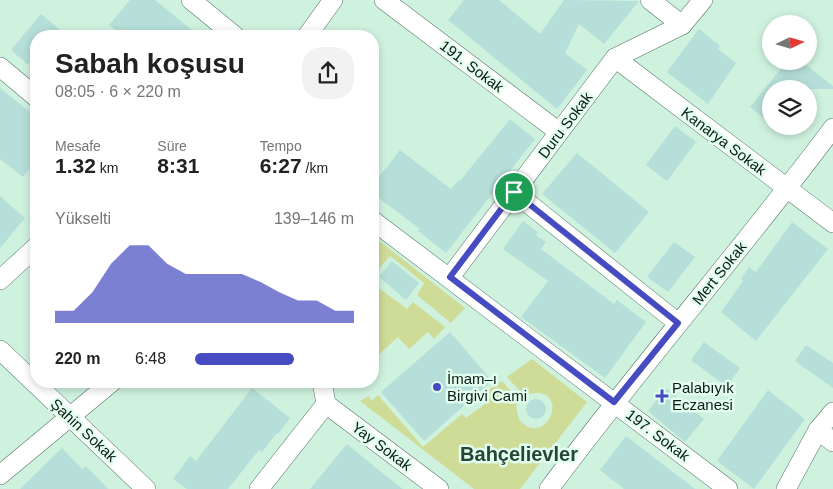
<!DOCTYPE html>
<html lang="tr">
<head>
<meta charset="utf-8">
<style>
	body { margin:0; font-family:Arial,sans-serif; background:#f2f2f2; color:#222; height:100vh; display:flex; flex-direction:column; font-size:19px; white-space:nowrap }
	* { box-sizing:border-box; margin:0 }
	p { font-size:16px; color:#767676 }
	.icon { flex:none; width:28px; height:28px; fill:none; stroke:currentColor; stroke-width:2; stroke-linecap:round; stroke-linejoin:round }
	.map { position:relative; flex:1; overflow:hidden }
	.drawer { position:absolute; left:30px; top:30px; width:349px; height:358px; display:flex; flex-direction:column; background:#fff; border-radius:20px; box-shadow:0 2px 8px #0003 }
	.drawer>* { flex:none }
	.needle { width:32px; rotate:85deg }
	.controls { position:absolute; left:762px; top:15px; display:grid; gap:10px }
	.controls a { display:grid; place-items:center; width:55px; height:55px; border-radius:50%; background:#fff; box-shadow:0 2px 8px #0003; font-size:25px }
	.pin { position:absolute; display:grid; place-items:center; width:42px; height:42px; color:#fff; margin:-21px; border:2px solid #fff; border-radius:50%; box-shadow:0 1px 5px #0007 }
	.round { display:grid; place-items:center; flex:none; width:52px; height:52px; border-radius:20px; background:#f2f2f2 }
	.headline { display:flex; align-items:center; justify-content:space-between; height:85px; padding:0 25px }
	h1 { font-size:28px; font-weight:700; line-height:38px }
	.stats { display:grid; grid-template-columns:repeat(3,1fr); gap:8px; height:85px; padding:5px 25px }
	.stats div { display:grid; align-content:center }
	.stats b { font-size:21px; font-weight:700 }
	.stats small { font-size:14px; font-weight:400 }
	.stats p { font-size:14px }
	.chart { height:140px; padding:10px 25px }
	.chart p { display:flex; justify-content:space-between }
	.chart svg { width:100%; height:90px; margin-top:5px; fill:#464bc1; opacity:.7 }
	ul { padding:0 25px; list-style:none; font-size:16px }
	li { display:grid; grid-template-columns:80px 60px 1fr; align-items:center; height:38px }
	li i { height:12px; border-radius:6px; background:#464bc1 }
	.map>svg:first-child { display:block }
	.green { fill:#cfdc97 }
	.building { fill:#b5dfd8 }
	.lines { fill:none; stroke-linecap:round; stroke-linejoin:round }
	.minor-casing { stroke:#547464; stroke-width:20 }
	.minor { stroke:#fff; stroke-width:19 }
	.route-casing { stroke:#fff; stroke-width:10 }
	.route { stroke:#464bc1; stroke-width:6 }
	.poi-dot { fill:#464bc1; stroke:#e1feee; stroke-width:2 }
	.labels { text-anchor:middle; dominant-baseline:central; stroke-width:5; stroke-linejoin:round; paint-order:stroke }
	.street-label { font-size:15px; fill:#0e1b14; stroke:#e1feee }
	.poi-label { font-size:15px; fill:#0e1b14; stroke:#e1feee; text-anchor:start }
	.district-label { font-size:20px; font-weight:bold; fill:#274537; stroke:#e1feee }
</style>
</head>
<body>
<div class="map">
<svg width="833" height="489" viewBox="0 0 833 489">
	<rect width="100%" height="100%" fill="#cff2df"/>
	<g class="green">
		<path d="M373 236 465 308 451 323 417 295 424 283 390 256 373 275Z"/>
		<path d="M372 283 407 309 413 302 445 327 434 339 428 332 409 349 398 337 373 360Z"/>
		<path d="M532 359 587 402 520 489H474L360 401 369 396 371 401 378 395 423 447 462 414 466 418 489 401 486 396 475 404 473 400 502 381 520 401 516 406 519 420C545 448 568 396 539 393 533 393 529 393 525 397L507 377Z"/>
	</g>
	<g class="building">
		<path d="M130 0H155L199 36H123L109 25Z"/>
		<path d="M464 0H499L540 34 564 0 639 1 604 44 579 24 565 53 587 70 557 109 448 20Z"/>
		<path d="M41 14 67 36H36V55L28 65 11 50Z"/>
		<path d="M699 29 720 46 718 49 736 63 708 104 667 72Z"/>
		<path d="M787 61H801L833 86V89H771V124L750 107Z"/>
		<path d="M0 88 36 117V161L23 177 0 159Z"/>
		<path d="M510 119 535 139 446 253 418 231 420 229 372 193V186L400 150 451 189 459 180 460 181Z"/>
		<path d="M675 126 696 142 667 181 646 165Z"/>
		<path d="M577 153 649 212 615 253 542 194Z"/>
		<path d="M0 196 25 218 0 248Z"/>
		<path d="M523 221 538 232 536 235 546 242 541 249 614 304 617 300 646 322 605 378 521 317 548 281 503 249Z"/>
		<path d="M792 222 828 249 756 341 721 312 743 281 741 279 749 267 756 272Z"/>
		<path d="M674 242 695 257 668 292 647 277Z"/>
		<path d="M392 261 419 283 406 300 379 277Z"/>
		<path d="M450 332 492 381 424 441 381 392Z"/>
		<path d="M704 342 740 368 727 387 691 360Z"/>
		<path d="M806 345 833 363V388L795 361Z"/>
		<path d="M252 388 290 418 278 434 277 433 262 452 259 450 228 489H187L173 479 190 456 196 461Z"/>
		<path d="M666 388 704 419 685 442 648 411Z"/>
		<path d="M768 390 805 419 754 489 717 461Z"/>
		<circle cx="536" cy="409" r="10"/>
		<path d="M626 436 695 489H624L600 470Z"/>
		<path d="M347 444 381 472 403 489H310Z"/>
		<path d="M62 448 82 469 86 466 108 489H20Z"/>
	</g>
	<g class="lines">
		<g class="minor-casing">
			<g id="minor">
				<path d="M191 0 235 36"/>
				<path d="M384 0 559 132"/>
				<path d="M650 0 682 25"/>
				<path d="M307 36 333 0"/>
				<path d="M615 58 833 223"/>
				<path d="M0 67 36 97"/>
				<path d="M514 192 678 323"/>
				<path d="M372 220 728 489"/>
				<path d="M450 277 615 58 682 25 703 0"/>
				<path d="M0 280 36 247"/>
				<path d="M0 350 146 489"/>
				<path d="M322 381 326 404"/>
				<path d="M326 404 439 489"/>
				<path d="M818 430 833 442"/>
				<path d="M0 475 113 381"/>
				<path d="M259 489 326 404"/>
				<path d="M549 489C640 366 741 251 833 128"/>
				<path d="M786 489 818 430 833 412"/>
			</g>
		</g>
		<use href="#minor" class="minor"/>
	</g>
	<g class="lines">
		<g class="route-casing">
			<path id="route" d="M514 192 678 323 614 402 450 277Z"/>
		</g>
		<use href="#route" class="route"/>
	</g>
	<g class="poi-dot">
		<circle cx="437" cy="387" r="5"/>
		<path d="M659.5 388.5h5v5h5v5h-5v5h-5v-5h-5v-5h5z"/>
	</g>
	<g class="labels">
		<g class="street-label">
			<text transform="translate(472 66) rotate(37)">191. Sokak</text>
			<text transform="translate(565 125) rotate(-53)">Duru Sokak</text>
			<text transform="translate(724 141) rotate(37)">Kanarya Sokak</text>
			<text transform="translate(719 273) rotate(-51)">Mert Sokak</text>
			<text transform="translate(84 430) rotate(43)">Şahin Sokak</text>
			<text transform="translate(658 435) rotate(37)">197. Sokak</text>
			<text transform="translate(382 446) rotate(37)">Yay Sokak</text>
		</g>
		<g class="poi-label">
			<text x="447" y="378">İmam–ı<tspan x="447" dy="17">Birgivi Cami</tspan></text>
			<text x="672" y="387">Palabıyık<tspan x="672" dy="17">Eczanesi</tspan></text>
		</g>
		<g class="district-label">
			<text x="519" y="454">Bahçelievler</text>
		</g>
	</g>
</svg>
<div class="controls">
<a><svg class="needle" viewBox="-14 -14 28 28"><path d="M0-13l5 13h-10z" fill="#e53935"/><path d="M0 13l5-13h-10z" fill="#767676"/></svg></a>
<a><svg class="icon" aria-label="layers" viewBox="0 0 24 24"><path d="M12 4l9 5-9 5-9-5zM3 14l9 5 9-5"/></svg></a>
</div>
<div class="pin" style="left:514px;top:192px;background:#1e9e55"><svg class="icon" aria-label="arrive" viewBox="0 0 24 24"><path d="M6 21V4h12l-3 4 3 4H6"/></svg></div>
<section class="drawer">
<div class="headline"><div><h1>Sabah koşusu</h1><p>08:05 · 6 × 220 m</p></div><a class="round"><svg class="icon" aria-label="share" viewBox="0 0 24 24"><path d="M12 15V3M7 8l5-5 5 5M5 13v7h14v-7"/></svg></a></div>
<div class="stats">
<div><p>Mesafe</p><b>1.32<small> km</small></b></div>
<div><p>Süre</p><b>8:31</b></div>
<div><p>Tempo</p><b>6:27<small> /km</small></b></div>
</div>
<div class="chart"><p><span>Yükselti</span>139–146 m</p>
<svg viewBox="0 0 160 44" preserveAspectRatio="none"><path d="M0 44V38L10 38L20 29L30 15L40 6L50 6L60 15L70 20L80 20L90 20L100 20L110 24L120 29L130 33L140 33L150 38L160 38V44z"/></svg>
</div>
<ul>
<li><b>220 m</b>6:48<i style="width:62%"></i></li>
</ul>
</section>
</div>
</body>
</html>
